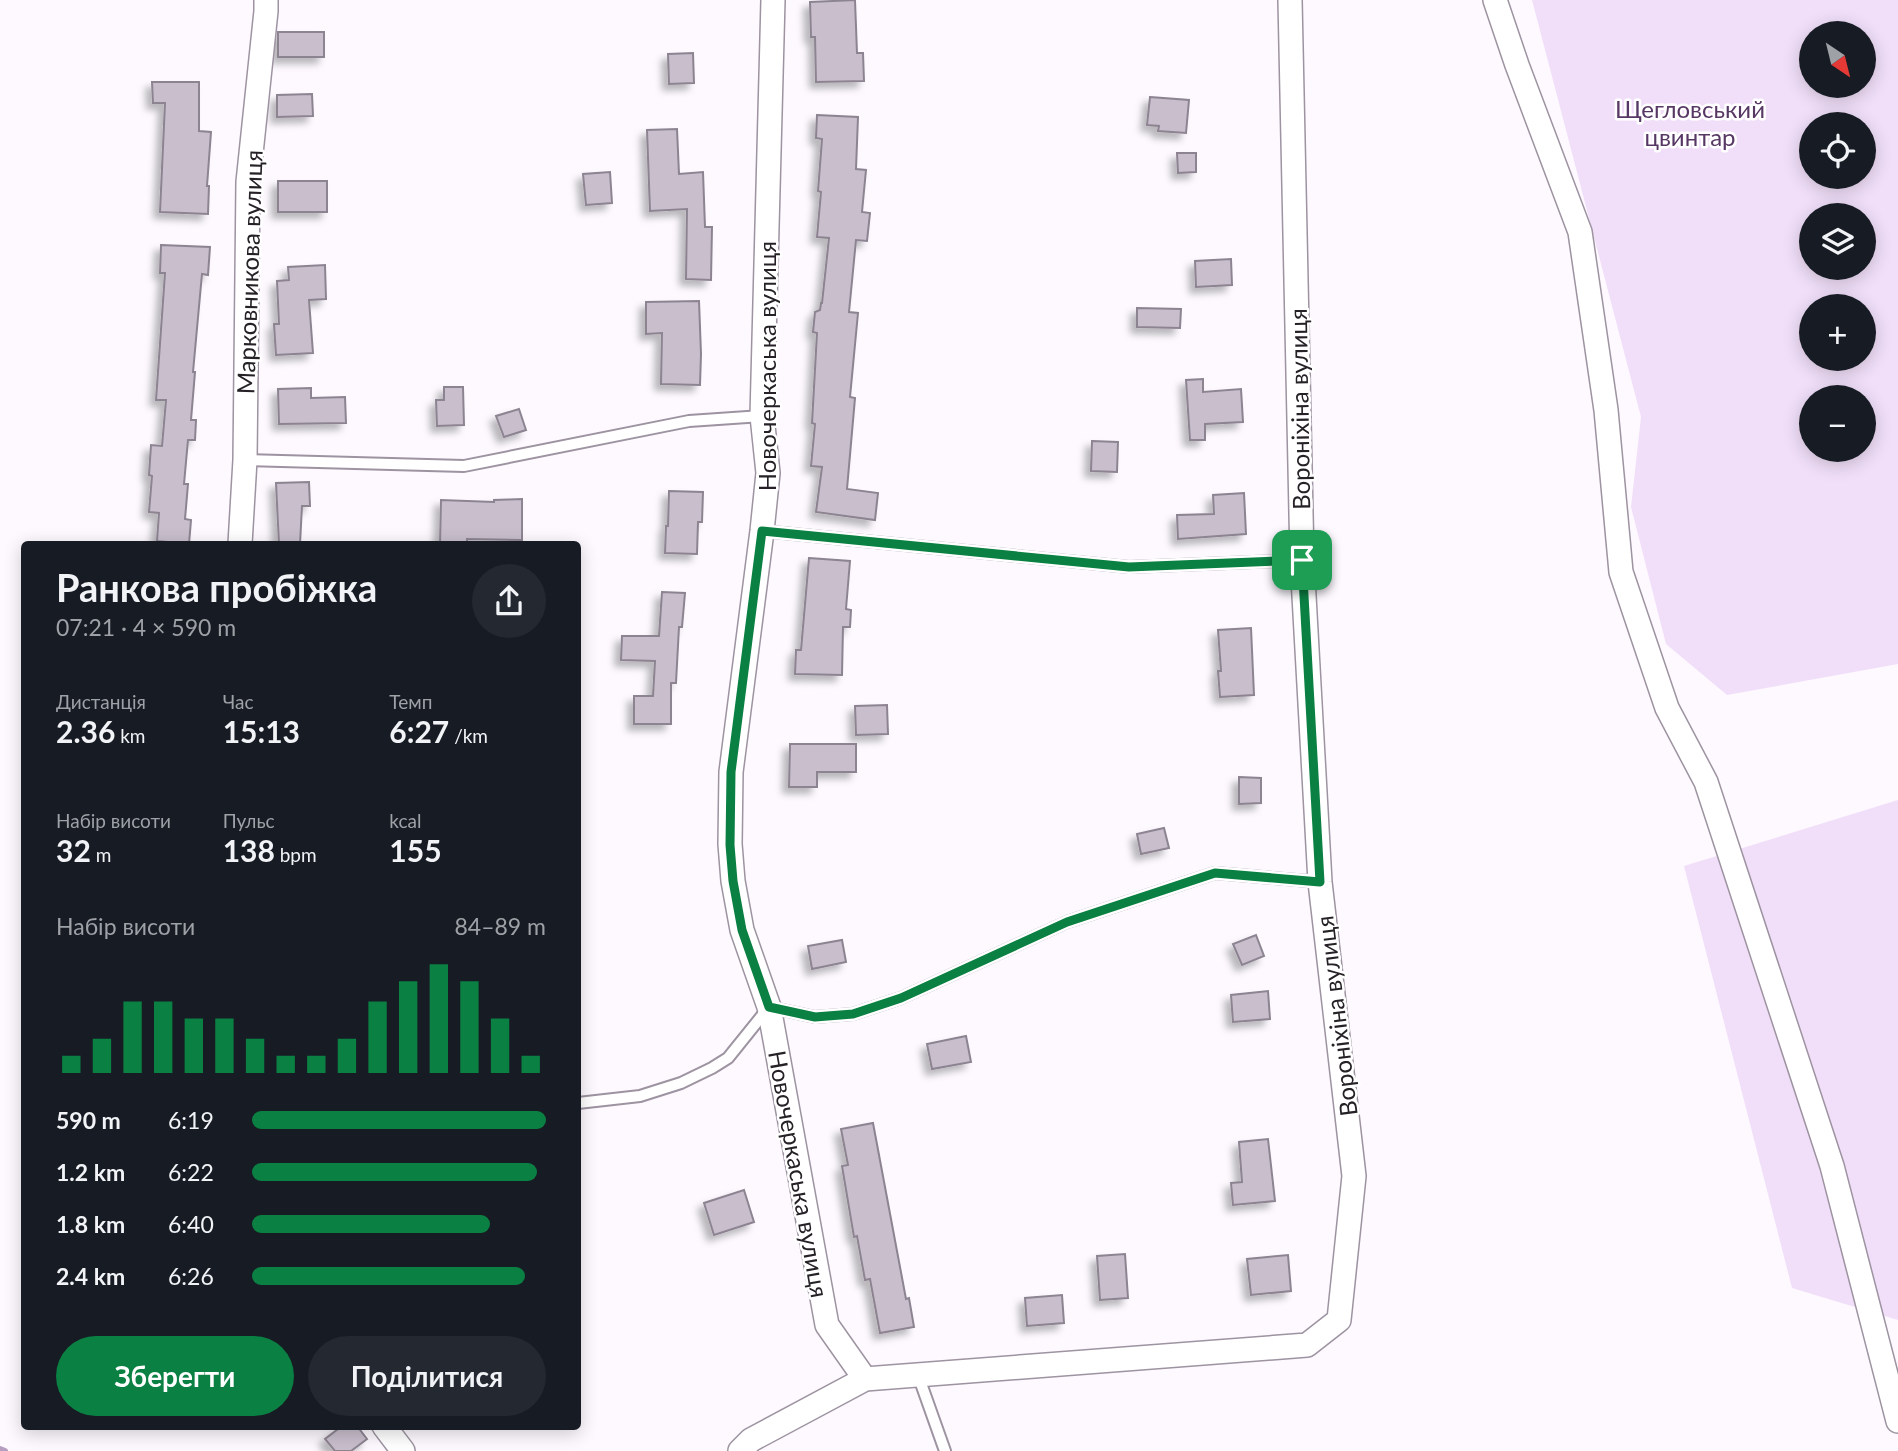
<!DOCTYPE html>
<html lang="uk">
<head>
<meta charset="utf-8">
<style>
	body { margin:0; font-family:Lato,sans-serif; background:#242831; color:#f1f3f6; height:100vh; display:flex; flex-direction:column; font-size:26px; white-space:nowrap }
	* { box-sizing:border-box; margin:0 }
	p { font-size:23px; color:#9ea1a6 }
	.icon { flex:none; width:38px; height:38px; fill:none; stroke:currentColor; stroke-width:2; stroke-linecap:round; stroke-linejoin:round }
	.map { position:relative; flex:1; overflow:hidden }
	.details { position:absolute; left:21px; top:541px; width:560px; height:889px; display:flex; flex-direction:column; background:#171b24; border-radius:7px; box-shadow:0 4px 18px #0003 }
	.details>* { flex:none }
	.needle { width:46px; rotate:145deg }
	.controls { position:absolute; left:1799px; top:21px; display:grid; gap:14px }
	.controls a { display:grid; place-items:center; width:77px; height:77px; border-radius:50%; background:#171b24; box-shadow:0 4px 18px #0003; font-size:35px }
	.pin { position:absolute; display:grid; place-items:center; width:60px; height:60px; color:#fff; margin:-30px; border-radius:14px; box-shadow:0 4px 10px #0006 }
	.round { display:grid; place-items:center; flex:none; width:74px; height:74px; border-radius:37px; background:#242831 }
	.summary { display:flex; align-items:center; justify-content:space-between; height:119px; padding:0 35px }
	h1 { font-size:38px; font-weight:700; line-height:52px }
	.stats { display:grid; grid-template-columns:repeat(3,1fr); gap:10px; height:119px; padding:7px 35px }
	.stats div { display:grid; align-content:center }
	.stats b { font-size:30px; font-weight:700 }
	.stats small { font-size:19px; font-weight:400 }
	.stats p { font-size:19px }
	.chart { height:196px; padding:14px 35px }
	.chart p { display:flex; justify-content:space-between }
	.chart svg { width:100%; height:126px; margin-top:7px; stroke:#0b8043; stroke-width:6 }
	.action { display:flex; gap:14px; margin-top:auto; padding:14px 35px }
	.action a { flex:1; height:80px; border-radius:42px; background:#0b8043; color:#fff; font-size:28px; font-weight:700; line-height:80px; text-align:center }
	.action a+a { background:#242831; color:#f1f3f6 }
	ul { padding:0 35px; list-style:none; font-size:23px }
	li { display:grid; grid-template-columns:112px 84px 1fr; align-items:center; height:52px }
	li i { height:18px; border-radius:9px; background:#0b8043 }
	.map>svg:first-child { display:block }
	.green { fill:#f1dff9; fill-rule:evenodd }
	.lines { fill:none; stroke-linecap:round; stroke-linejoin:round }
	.stream { stroke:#b59ebf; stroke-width:6 }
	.building { fill:#c8becc; stroke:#8d8492; stroke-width:2; filter:url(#shadow) }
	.lane-casing { stroke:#9d93a1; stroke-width:14 }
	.street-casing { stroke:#9d93a1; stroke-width:26 }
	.lane { stroke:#fff; stroke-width:10 }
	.street { stroke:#fff; stroke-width:23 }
	.route-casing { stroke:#fff; stroke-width:14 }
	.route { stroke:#0b8043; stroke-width:9 }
	.labels { text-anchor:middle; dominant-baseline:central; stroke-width:5; stroke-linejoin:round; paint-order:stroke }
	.park-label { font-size:24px; fill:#573764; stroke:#fff }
	.street-label { font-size:24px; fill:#252126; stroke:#fff }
</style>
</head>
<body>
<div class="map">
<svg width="1898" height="1451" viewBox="0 0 1898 1451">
	<defs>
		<filter id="shadow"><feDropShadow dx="-6" dy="6" stdDeviation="3.5" flood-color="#0004"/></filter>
	</defs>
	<rect width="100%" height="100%" fill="#fdf9ff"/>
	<g class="green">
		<path d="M1532 0H1898V664L1727 695 1666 644 1631 507 1641 417ZM1811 33H1864V86H1811ZM1811 124H1864V177H1811ZM1811 215H1864V268H1811ZM1811 306H1864V359H1811ZM1811 397H1864V450H1811Z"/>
		<path d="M1898 800V1320L1792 1288 1684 866Z"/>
	</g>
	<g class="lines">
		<path class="stream" d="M0 1449 5 1451"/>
	</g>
	<g class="building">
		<path d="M855 0 857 53H863L864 81 816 82 815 37H811L810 2Z"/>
		<rect x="278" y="32" width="46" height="25"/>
		<path d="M693 53 694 83 669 84 668 54Z"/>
		<path d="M152 82H199V131L211 132 207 186H209L208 214 160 212 165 103H153Z"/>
		<path d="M312 94 313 116 277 117V95Z"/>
		<path d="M1150 97 1189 100 1186 133 1158 131 1159 126 1147 125Z"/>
		<path d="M817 115 858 117 856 169 866 170 862 212 870 213 867 241 856 240 849 312 858 313 850 397 855 398 847 489 878 493 875 520 816 512 822 467 811 466 815 424 812 423 817 333 813 332 815 312 820 310 821 303H822L829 238 817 237 821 192 818 191 822 139 816 138Z"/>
		<path d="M677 129 679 174 703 172 705 227H712L711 280 686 279 687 209 650 211 647 130Z"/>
		<path d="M1177 153H1196V172L1178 173Z"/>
		<path d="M610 172 612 203 586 205 583 174Z"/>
		<rect x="278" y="181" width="49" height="31"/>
		<path d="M161 245 210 247 208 275 202 274 193 372H195L191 420H196L195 440H188L184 484H188L185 519 191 520 189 544 157 541 159 513 149 512 152 476 149 475 151 445 162 446 166 400H156L165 273H160Z"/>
		<path d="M1231 259 1232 285 1196 287 1195 261Z"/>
		<path d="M325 265 326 299 309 300 313 353 276 355 274 324H279L277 281 289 280 288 267Z"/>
		<path d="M699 301 701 354 700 385 661 384 662 333 646 334V302Z"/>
		<path d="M1137 308 1181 309 1180 328 1137 327Z"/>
		<path d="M1203 379V392L1241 389 1243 422 1205 424V440H1190L1186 380Z"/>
		<path d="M444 387H463L464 425 437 426 436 400H444Z"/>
		<path d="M311 388V398L345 397 346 423 279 424 278 389Z"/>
		<path d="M519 409 526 430 504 437 496 416Z"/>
		<path d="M1092 441 1118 442 1117 472 1091 471Z"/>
		<path d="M309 482 310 506H302L300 544H279L276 483Z"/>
		<path d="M669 491 703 492 702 522H698L697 554 665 553 666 526H668Z"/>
		<path d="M1244 493 1246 534 1178 539 1177 515 1214 514 1213 495Z"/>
		<path d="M522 499V540L467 539V544H440L441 500 494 502V500Z"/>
		<path d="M809 558 850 561 846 609 851 610 850 627H843L842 675 795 674 796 650H801Z"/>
		<path d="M662 592 685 593 682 627H679L676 683H671V724H634V696H653L655 661 621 660 622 636H659Z"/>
		<path d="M1251 628 1254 695 1220 697 1218 671H1221L1218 630Z"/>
		<path d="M887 705 888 734 856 735 855 706Z"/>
		<path d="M790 744H856V772H817V787H789Z"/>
		<path d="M1239 777 1261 778V803L1239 804Z"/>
		<path d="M1164 828 1169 848 1141 854 1137 834Z"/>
		<path d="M1256 935 1264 956 1242 965 1233 944Z"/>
		<path d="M842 940 846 962 812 969 808 946Z"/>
		<path d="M1268 991 1270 1019 1233 1022 1231 995Z"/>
		<path d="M966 1036 971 1062 932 1069 927 1044Z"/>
		<path d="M873 1123 906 1299 909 1298 914 1327 880 1333 870 1279 865 1280 857 1236 854 1237 842 1166 848 1165 841 1129Z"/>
		<path d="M1268 1139 1275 1201 1233 1205 1231 1183 1242 1182 1239 1142Z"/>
		<path d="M744 1190 754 1222 714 1235 704 1203Z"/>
		<path d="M1125 1254 1128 1298 1100 1300 1097 1256Z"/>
		<path d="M1288 1255 1291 1291 1251 1295 1247 1259Z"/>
		<path d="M1062 1295 1064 1323 1027 1326 1025 1298Z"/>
		<path d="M342 1426H357L367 1439 351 1451H335L325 1439Z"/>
	</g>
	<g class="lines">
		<g class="lane-casing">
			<g id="lane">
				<path d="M245 460 464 466 689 421 762 416"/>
				<path d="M762 531 1129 567 1302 560"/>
				<path d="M578 1103 640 1096 681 1083 712 1068 728 1058 769 1007 815 1017 853 1014 901 998 1067 922 1215 873 1320 882"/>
				<path d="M918 1375 945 1451"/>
			</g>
		</g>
		<g class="street-casing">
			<g id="street">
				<path d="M773 0 762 416 768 473 762 531 731 772 730 844 733 881 742 930 769 1007 827 1325 865 1379"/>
				<path d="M1495 0 1517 65 1580 232 1606 410 1621 572 1667 708 1706 782 1832 1166 1898 1421"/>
				<path d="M240 544 245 460 248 182 266 11V0"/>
				<path d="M384 1426 403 1451"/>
				<path d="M740 1451 751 1440 865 1379 1307 1345 1339 1320 1354 1176 1320 882 1302 560 1290 0"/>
			</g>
		</g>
		<use href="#lane" class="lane"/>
		<use href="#street" class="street"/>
	</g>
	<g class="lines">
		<g class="route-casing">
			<path id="route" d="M762 531 1129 567 1302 560 1320 882 1215 873 1067 922 901 998 853 1014 815 1017 769 1007 742 930 733 881 730 845 731 772Z"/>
		</g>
		<use href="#route" class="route"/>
	</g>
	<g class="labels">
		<g class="park-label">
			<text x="1690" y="108">Щегловський<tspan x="1690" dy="28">цвинтар</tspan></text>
		</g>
		<g class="street-label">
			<text transform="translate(249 272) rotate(-88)">Марковникова вулиця</text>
			<text transform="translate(766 366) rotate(-90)">Новочеркаська вулиця</text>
			<text transform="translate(1299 409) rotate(-91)">Вороніхіна вулиця</text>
			<text transform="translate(1336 1016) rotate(-97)">Вороніхіна вулиця</text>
			<text transform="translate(799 1174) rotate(80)">Новочеркаська вулиця</text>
		</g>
	</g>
</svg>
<div class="controls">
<a><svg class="needle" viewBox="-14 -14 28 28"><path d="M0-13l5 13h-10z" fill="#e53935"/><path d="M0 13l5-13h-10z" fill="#9ea1a6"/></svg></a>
<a><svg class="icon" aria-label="locate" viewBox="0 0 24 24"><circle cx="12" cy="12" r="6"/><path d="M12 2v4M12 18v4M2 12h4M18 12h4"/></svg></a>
<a><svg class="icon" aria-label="layers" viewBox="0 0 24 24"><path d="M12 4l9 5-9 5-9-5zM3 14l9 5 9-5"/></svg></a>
<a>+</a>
<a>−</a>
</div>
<div class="pin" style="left:1302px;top:560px;background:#1e9e55"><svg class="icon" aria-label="arrive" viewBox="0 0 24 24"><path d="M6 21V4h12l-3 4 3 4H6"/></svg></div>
<section class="details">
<div class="summary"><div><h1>Ранкова пробіжка</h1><p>07:21 · 4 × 590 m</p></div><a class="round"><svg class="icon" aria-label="share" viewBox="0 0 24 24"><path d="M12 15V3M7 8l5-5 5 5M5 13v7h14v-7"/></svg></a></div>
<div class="stats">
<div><p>Дистанція</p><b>2.36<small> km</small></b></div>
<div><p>Час</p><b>15:13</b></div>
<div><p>Темп</p><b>6:27<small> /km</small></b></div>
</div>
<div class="stats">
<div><p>Набір висоти</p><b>32<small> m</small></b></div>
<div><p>Пульс</p><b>138<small> bpm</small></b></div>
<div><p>kcal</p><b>155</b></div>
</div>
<div class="chart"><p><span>Набір висоти</span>84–89 m</p>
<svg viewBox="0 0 160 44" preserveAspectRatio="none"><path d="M5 44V38M15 44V32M25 44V19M35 44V19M45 44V25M55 44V25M65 44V32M75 44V38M85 44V38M95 44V32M105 44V19M115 44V12M125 44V6M135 44V12M145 44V25M155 44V38"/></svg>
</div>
<ul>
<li><b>590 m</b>6:19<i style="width:100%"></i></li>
<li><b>1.2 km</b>6:22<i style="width:97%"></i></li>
<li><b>1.8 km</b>6:40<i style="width:81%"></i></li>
<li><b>2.4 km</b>6:26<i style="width:93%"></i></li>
</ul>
<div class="action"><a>Зберегти</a><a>Поділитися</a></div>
</section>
</div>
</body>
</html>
